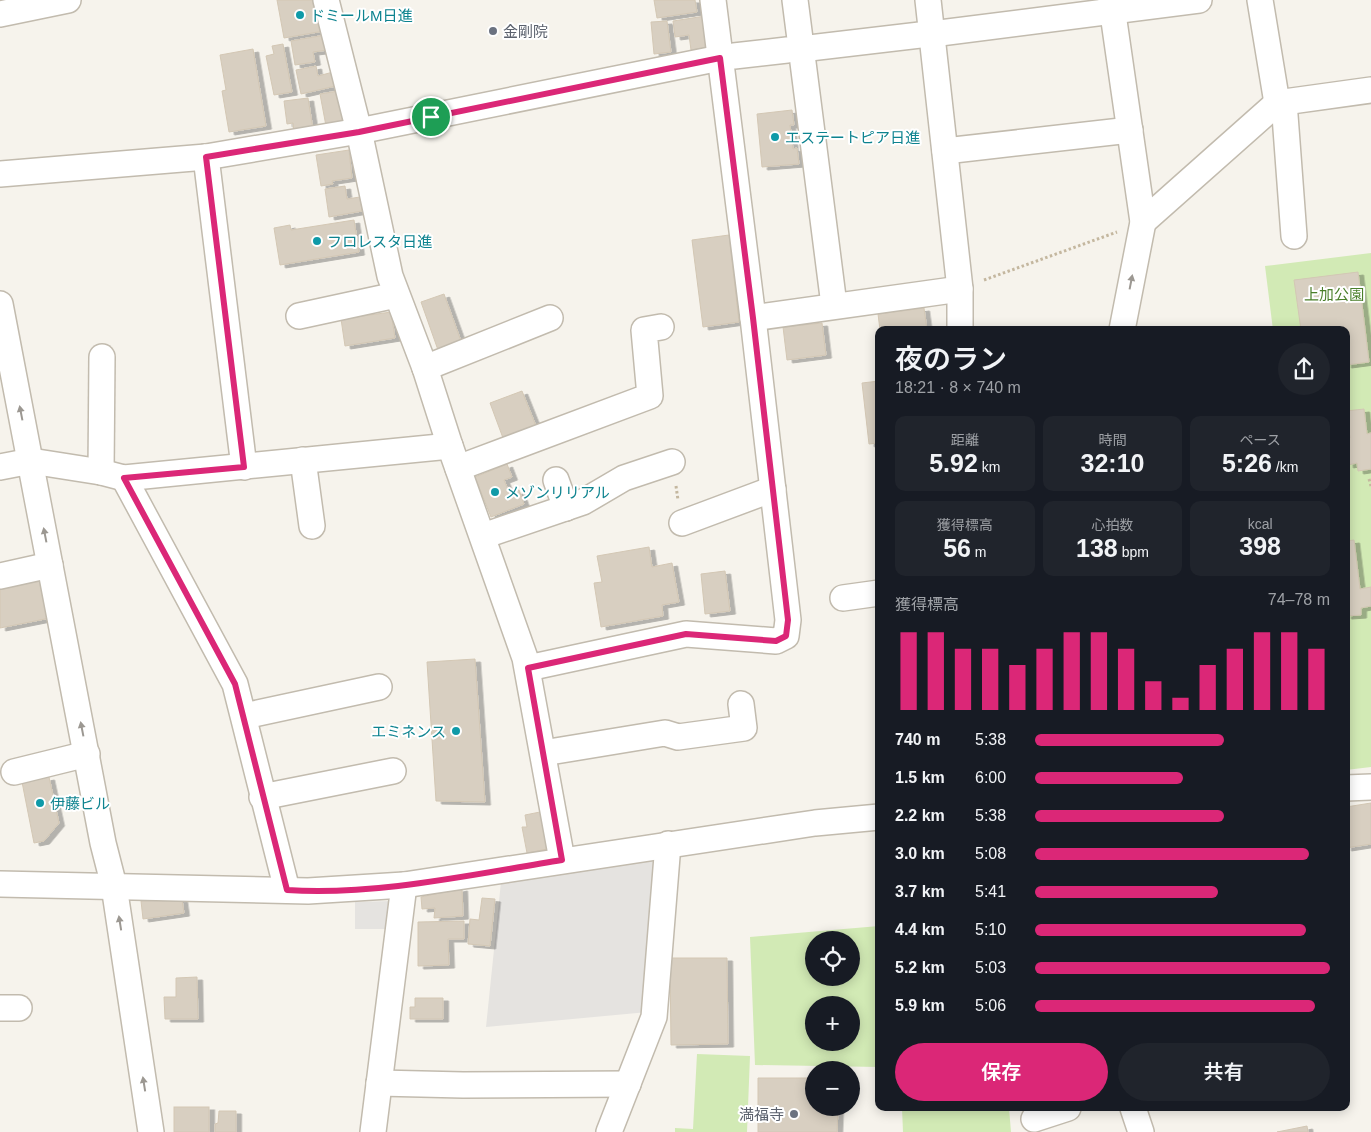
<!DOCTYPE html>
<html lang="ja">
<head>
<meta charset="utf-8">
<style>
	body { margin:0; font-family:Helvetica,"Noto Sans JP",sans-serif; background:#20242c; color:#f1f3f6; height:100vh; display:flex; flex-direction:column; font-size:19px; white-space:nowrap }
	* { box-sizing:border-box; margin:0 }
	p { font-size:16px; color:#9ea1a6 }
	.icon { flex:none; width:28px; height:28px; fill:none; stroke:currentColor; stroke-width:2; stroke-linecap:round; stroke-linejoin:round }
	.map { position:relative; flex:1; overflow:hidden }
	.details { position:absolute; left:875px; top:326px; width:475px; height:785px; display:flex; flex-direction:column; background:#171b24; border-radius:10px; box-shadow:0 2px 12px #0003 }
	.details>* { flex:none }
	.buttons { position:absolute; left:805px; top:931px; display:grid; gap:10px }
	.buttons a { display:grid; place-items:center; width:55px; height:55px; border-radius:50%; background:#171b24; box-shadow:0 2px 12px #0003; font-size:25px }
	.pin { position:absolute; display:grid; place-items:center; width:42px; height:42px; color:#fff; margin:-21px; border:2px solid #fff; border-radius:50%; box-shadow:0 1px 5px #0007 }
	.round { display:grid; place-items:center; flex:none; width:52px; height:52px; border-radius:26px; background:#20242c }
	.summary { display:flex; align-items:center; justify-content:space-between; height:85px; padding:0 20px }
	h1 { font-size:28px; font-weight:600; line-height:38px }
	.metrics { display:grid; grid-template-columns:repeat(3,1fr); gap:8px; height:85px; padding:5px 20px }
	.metrics div { display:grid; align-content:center; border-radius:10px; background:#20242c; text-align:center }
	.metrics b { font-size:25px; font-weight:600 }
	.metrics small { font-size:14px; font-weight:400 }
	.metrics p { font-size:14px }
	.chart { height:140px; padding:10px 20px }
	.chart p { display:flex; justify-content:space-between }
	.chart svg { width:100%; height:90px; margin-top:5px; stroke:#db2777; stroke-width:6 }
	.primary-button { display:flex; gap:10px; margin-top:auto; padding:10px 20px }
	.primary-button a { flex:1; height:58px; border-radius:30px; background:#db2777; color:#fff; font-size:20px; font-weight:600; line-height:58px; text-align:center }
	.primary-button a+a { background:#20242c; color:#f1f3f6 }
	ul { padding:0 20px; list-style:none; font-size:16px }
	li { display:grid; grid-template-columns:80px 60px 1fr; align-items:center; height:38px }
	li i { height:12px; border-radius:6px; background:#db2777 }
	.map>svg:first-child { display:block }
	.green { fill:#d2eab5; fill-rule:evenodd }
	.parking { fill:#e5e3e0 }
	.building { fill:#d8cfc1; stroke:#d3c7b4; filter:url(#shadow) }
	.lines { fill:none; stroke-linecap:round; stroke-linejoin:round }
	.minor-casing { stroke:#c2bbae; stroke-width:28 }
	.path { stroke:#c4b79f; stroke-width:3; stroke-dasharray:2.5 2.5; stroke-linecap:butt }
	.minor { stroke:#fff; stroke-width:25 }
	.oneway { fill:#9c9892 }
	.route-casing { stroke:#fff; stroke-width:10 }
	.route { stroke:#db2777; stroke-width:6 }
	.culture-dot { fill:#0f9aa8; stroke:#fff; stroke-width:2 }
	.worship-dot { fill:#6b7280; stroke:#fff; stroke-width:2 }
	.labels { text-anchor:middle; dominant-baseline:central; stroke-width:4; stroke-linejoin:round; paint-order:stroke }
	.culture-label { font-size:15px; fill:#0d838f; stroke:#fff; text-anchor:start }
	.worship-label { font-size:15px; fill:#5b616d; stroke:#fff; text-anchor:start }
	.park-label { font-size:15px; fill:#4a7f2a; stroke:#fff }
</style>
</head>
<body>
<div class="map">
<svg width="1371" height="1132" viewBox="0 0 1371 1132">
	<defs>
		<filter id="shadow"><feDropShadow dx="5.5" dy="3" stdDeviation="0" flood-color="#0004"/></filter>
	</defs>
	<rect width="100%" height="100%" fill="#f6f3ec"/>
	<g class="green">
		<path d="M1371 253V767L1346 770V330H1273L1265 266Z"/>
		<path d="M879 926V1067L755 1065 750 937ZM814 940H851V978H814ZM814 1005H851V1042H814Z"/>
		<path d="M697 1054 750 1056 747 1132H675V1128L693 1129Z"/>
		<path d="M902 1108H1009L1011 1132H903Z"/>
	</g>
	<g class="parking">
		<path d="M659 853 648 1012 486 1027 501 882Z"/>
		<path d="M392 901V929H355V902Z"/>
	</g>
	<g class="building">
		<path d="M277 0H318L324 31 284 38Z"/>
		<path d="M654 0H695L697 12 657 18Z"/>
		<path d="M705 16 710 47 691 50 689 35 675 37 673 21Z"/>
		<path d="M667 21 671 52 654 54 651 22Z"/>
		<path d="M325 35 328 50 313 52 315 62 295 65 291 41Z"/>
		<path d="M283 44 292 92 274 95 266 56 274 54 272 46Z"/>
		<path d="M253 49 266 126 229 132 222 91 226 90 220 55Z"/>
		<path d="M316 66 318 76 333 72 336 86 301 94 296 70Z"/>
		<path d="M338 91 344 122 326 126 320 94Z"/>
		<path d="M308 98 313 129 294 132 293 123 287 124 284 101Z"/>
		<path d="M792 110 794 125H790L793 149 797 148 799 164 762 167 757 114Z"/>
		<path d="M349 150 352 178 332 181 333 184 321 186 316 155Z"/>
		<path d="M345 186 347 199 360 197 362 211 329 217 325 189Z"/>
		<path d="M354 220 359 252 280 265 274 228 290 225 291 230Z"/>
		<path d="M729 235 739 322 703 327 692 240Z"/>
		<path d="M1358 272 1369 362 1346 365V330H1301L1294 280Z"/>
		<path d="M444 294 461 341 438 350 421 302Z"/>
		<path d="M924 308 927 330H880L878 314Z"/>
		<path d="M391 312 395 338 345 346 341 319Z"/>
		<path d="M822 323 826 355 787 360 783 327Z"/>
		<path d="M879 381V443L869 444 862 383Z"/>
		<path d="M522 391 536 426 503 438 490 403Z"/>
		<path d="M1364 409 1367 434 1371 433V469L1358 471 1357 463 1348 465 1346 438H1350L1346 411Z"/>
		<path d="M507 464 512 477 504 480 510 494 519 490 524 504 491 517 475 477Z"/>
		<path d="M1354 540 1360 589 1371 587V606L1361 608V615L1346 616V541Z"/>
		<path d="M649 547 652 567 672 563 679 602 662 605 663 616 601 627 594 583 602 582 597 556Z"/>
		<path d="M46 571 55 617 0 628V580Z"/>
		<path d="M725 571 730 611 705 614 701 574Z"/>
		<path d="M475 659 485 802 436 801 427 662Z"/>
		<path d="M49 777 59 823 44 841 34 843 22 782Z"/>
		<path d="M1371 803V844L1346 848V807Z"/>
		<path d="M545 811 552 848 527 853 522 827H527L525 815Z"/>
		<path d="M462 888 463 916 434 918 435 908 422 909 421 897Z"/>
		<path d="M482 898 495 899 490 946 468 944 470 919 479 920Z"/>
		<path d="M182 899 184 913 143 919 141 901Z"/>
		<path d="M464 921V939H448L449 965 418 966V922Z"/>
		<path d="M670 958H727L728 1044 671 1045Z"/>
		<path d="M197 977 198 1019H165L164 997H176V978Z"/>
		<path d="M415 998H443V1019H410V1007H415Z"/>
		<path d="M758 1078H814V1108H838L837 1132H758Z"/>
		<rect x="174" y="1107" width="35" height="25"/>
		<path d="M219 1111H236V1132H215V1124L218 1123Z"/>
		<path d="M1307 1126 1308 1132H1277Z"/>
	</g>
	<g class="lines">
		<g class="minor-casing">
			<g id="minor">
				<path d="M326 0 359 131 390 276 425 368 450 446 525 658 562 860"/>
				<path d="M795 0 834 305"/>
				<path d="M928 0 960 289V330"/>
				<path d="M1111 0 1143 222 1122 330"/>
				<path d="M1260 0 1277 103"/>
				<path d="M0 14 68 0"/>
				<path d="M932 34 1199 0"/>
				<path d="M801 49 920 35"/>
				<path d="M734 56 787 50"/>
				<path d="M1284 102 1294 236"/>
				<path d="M945 151 1130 130"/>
				<path d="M206 157 244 467"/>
				<path d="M0 174 206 157 359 131 720 58"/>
				<path d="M1143 222 1277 103 1371 90"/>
				<path d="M0 304 103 843 114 886 151 1132"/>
				<path d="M299 316 396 295"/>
				<path d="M753 318 960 289"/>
				<path d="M425 368 550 318"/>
				<path d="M303 460 312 526"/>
				<path d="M0 467 31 461 101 472 124 478 450 446"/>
				<path d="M458 468 650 396 644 330 661 327"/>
				<path d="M101 472 102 357"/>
				<path d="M124 478 235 684 287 890"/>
				<path d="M556 480 566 508"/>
				<path d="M682 523 773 489"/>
				<path d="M483 536 583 502 624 478 672 462"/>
				<path d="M0 576 50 565"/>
				<path d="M843 598 879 593"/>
				<path d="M528 668 686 634 776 641 786 636 788 620 753 318 713 0"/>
				<path d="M244 716 379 687"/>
				<path d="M543 753 665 733 678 737 744 728 741 704"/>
				<path d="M14 772 87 754"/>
				<path d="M1346 788 1371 787"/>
				<path d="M262 797 393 771"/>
				<path d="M0 884 308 891 404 885 815 823 879 817"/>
				<path d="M0 1008H19"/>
				<path d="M379 1083 463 1085 628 1084"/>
				<path d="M1133 1108 1141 1132"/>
				<path d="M1034 1119 1068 1108"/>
				<path d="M373 1132 404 885"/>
				<path d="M609 1132 654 1017 668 844"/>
			</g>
		</g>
		<g class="path">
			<path d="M984 280 1117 232"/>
			<path d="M1369 479 1371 486"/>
			<path d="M676 486 678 500"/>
		</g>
		<use href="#minor" class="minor"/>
	</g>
	<defs><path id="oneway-solid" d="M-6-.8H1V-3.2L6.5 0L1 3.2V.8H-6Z" transform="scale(1.25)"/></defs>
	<g class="oneway">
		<use href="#oneway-solid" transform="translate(1131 282) rotate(-79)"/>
		<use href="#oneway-solid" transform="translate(21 413) rotate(-101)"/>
		<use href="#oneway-solid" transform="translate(45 535) rotate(-101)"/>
		<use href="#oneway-solid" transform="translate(82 729) rotate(-101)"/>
		<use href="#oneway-solid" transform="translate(120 923) rotate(-99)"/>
		<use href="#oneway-solid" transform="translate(144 1084) rotate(-99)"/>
	</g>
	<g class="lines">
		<g class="route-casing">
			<path id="route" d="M720 58 753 318 788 620 786 636 776 641 686 634 528 668 562 860C474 874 376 896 287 890L235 684 124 478 244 467 206 157 359 132Z"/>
		</g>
		<use href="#route" class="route"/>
	</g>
	<g class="culture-dot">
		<circle cx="300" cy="15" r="5"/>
		<circle cx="775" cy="137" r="5"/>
		<circle cx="317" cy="241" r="5"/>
		<circle cx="495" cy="492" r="5"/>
		<circle cx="456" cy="731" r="5"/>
		<circle cx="40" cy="803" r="5"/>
	</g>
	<g class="worship-dot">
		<circle cx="493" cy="31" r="5"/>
		<circle cx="794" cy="1114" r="5"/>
	</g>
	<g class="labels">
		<g class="culture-label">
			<text x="310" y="15">ドミールM日進</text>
			<text x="785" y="137">エステートピア日進</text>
			<text x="327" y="241">フロレスタ日進</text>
			<text x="505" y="492">メゾンリリアル</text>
			<text x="446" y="731" text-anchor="end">エミネンス</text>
			<text x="50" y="803">伊藤ビル</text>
		</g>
		<g class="worship-label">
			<text x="503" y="31">金剛院</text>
			<text x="784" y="1114" text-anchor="end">満福寺</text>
		</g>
		<g class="park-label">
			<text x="1334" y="294">上加公園</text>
		</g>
	</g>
</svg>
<div class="buttons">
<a><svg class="icon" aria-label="locate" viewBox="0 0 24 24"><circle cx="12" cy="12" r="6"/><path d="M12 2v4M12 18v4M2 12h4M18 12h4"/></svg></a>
<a>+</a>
<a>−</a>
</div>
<div class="pin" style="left:431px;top:117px;background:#1e9e55"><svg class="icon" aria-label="arrive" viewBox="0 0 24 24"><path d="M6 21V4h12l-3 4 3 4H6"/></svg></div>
<section class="details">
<div class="summary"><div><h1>夜のラン</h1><p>18:21 · 8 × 740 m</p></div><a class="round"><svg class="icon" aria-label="share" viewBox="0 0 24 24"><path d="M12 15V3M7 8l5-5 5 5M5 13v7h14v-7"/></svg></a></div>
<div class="metrics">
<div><p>距離</p><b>5.92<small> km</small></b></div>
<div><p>時間</p><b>32:10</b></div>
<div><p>ペース</p><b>5:26<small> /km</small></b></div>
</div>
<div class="metrics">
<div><p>獲得標高</p><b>56<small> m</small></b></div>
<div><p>心拍数</p><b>138<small> bpm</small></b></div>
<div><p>kcal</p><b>398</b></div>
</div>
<div class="chart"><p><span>獲得標高</span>74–78 m</p>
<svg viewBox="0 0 160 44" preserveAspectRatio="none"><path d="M5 44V6M15 44V6M25 44V14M35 44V14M45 44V22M55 44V14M65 44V6M75 44V6M85 44V14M95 44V30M105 44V38M115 44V22M125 44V14M135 44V6M145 44V6M155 44V14"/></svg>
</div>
<ul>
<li><b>740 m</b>5:38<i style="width:64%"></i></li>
<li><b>1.5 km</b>6:00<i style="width:50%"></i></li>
<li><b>2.2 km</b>5:38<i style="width:64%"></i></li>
<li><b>3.0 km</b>5:08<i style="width:93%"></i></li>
<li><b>3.7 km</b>5:41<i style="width:62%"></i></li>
<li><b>4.4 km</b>5:10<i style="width:92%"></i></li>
<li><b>5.2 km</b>5:03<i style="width:100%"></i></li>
<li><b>5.9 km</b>5:06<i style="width:95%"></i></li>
</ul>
<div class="primary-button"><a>保存</a><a>共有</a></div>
</section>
</div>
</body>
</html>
